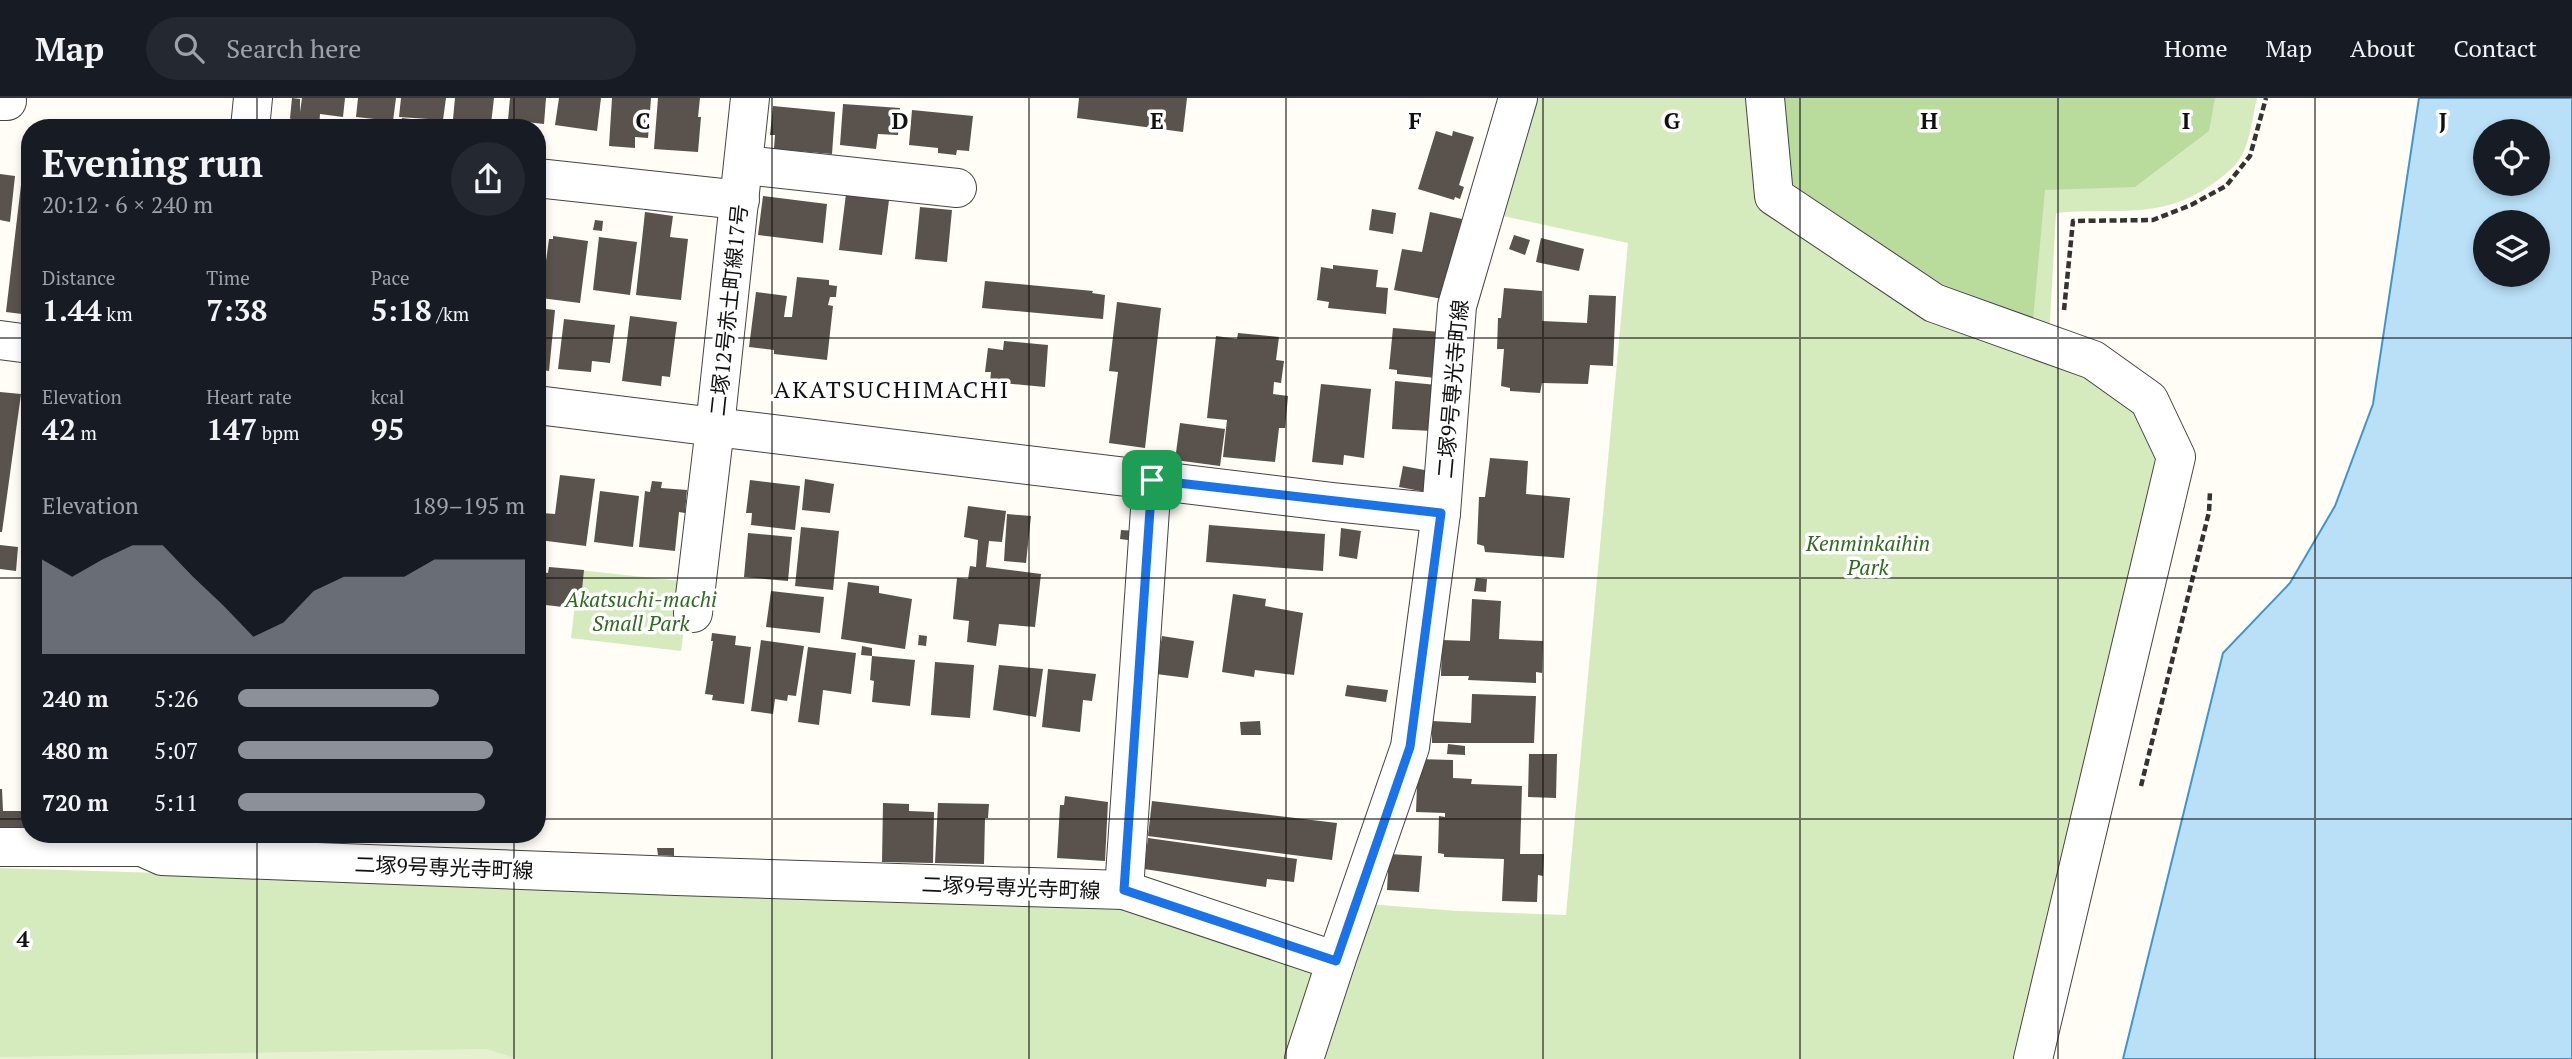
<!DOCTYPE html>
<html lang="en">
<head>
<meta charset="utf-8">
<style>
	body { margin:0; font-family:"PT Serif","Noto Sans JP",serif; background:#242831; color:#f1f3f6; height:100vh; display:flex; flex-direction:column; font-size:26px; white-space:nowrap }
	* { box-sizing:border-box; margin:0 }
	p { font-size:23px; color:#9ea1a6 }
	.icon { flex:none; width:38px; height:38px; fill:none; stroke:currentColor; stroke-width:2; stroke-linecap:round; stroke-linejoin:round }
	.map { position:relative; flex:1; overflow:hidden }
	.sheet { position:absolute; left:21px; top:21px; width:525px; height:724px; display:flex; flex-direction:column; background:#171b24; border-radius:28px; box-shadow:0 4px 10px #0003 }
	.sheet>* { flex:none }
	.tools { position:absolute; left:2473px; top:21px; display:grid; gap:14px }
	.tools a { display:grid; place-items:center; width:77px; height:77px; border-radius:50%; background:#171b24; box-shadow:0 4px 10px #0003; font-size:35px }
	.pin { position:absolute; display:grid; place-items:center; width:60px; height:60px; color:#fff; margin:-30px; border-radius:14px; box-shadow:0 4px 10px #0006 }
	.round { display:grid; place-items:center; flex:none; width:74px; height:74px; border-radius:37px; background:#242831 }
	.head { display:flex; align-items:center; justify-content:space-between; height:119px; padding:0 21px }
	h1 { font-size:38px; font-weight:800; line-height:52px }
	.stats { display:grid; grid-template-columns:repeat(3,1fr); gap:10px; height:119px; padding:7px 21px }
	.stats div { display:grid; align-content:center }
	.stats b { font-size:30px; font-weight:800 }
	.stats small { font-size:19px; font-weight:400 }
	.stats p { font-size:19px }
	.chart { height:196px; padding:14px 21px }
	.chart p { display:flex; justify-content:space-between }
	.chart svg { width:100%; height:126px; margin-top:7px; fill:#8c9099; opacity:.7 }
	ul { padding:0 21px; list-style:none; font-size:23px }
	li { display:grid; grid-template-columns:112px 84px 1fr; align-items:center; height:52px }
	li i { height:18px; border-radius:9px; background:#8c9099 }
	header { display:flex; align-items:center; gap:42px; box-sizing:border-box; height:98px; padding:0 35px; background:#171b24; border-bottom:2px solid #363941 }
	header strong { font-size:33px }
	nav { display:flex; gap:38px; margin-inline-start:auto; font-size:24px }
	.search { width:490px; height:63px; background:#242831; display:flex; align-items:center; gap:18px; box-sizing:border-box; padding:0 24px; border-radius:38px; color:#9ea1a6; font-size:26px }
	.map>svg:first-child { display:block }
	.green { fill:#d5ebbd }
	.forest { fill:#b9dc9c }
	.pitch { fill:#e6f2cf }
	.water { fill:#b9e0f7; stroke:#3f96cf; stroke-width:2; fill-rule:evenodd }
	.building { fill:#5a524d }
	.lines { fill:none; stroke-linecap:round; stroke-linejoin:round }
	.minor-casing { stroke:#444; stroke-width:40 }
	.path { stroke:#333; stroke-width:4.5; stroke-dasharray:7 3.5; stroke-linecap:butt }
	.minor { stroke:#fff; stroke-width:38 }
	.route-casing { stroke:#fff; stroke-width:14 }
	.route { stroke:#1a73e8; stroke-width:9 }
	.grid { fill:none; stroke:#111; stroke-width:2; stroke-opacity:0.55 }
	.labels { text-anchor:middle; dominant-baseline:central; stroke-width:7; stroke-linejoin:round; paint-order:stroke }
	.street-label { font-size:21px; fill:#111; stroke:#fff }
	.park-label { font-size:21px; font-style:italic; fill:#2f6b1f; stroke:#fff }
	.quarter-label { font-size:24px; letter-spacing:2px; fill:#111; stroke:#fff }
	.grid-label { font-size:23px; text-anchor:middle; font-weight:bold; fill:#111; stroke:#fff; stroke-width:7; stroke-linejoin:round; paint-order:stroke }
</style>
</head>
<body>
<header>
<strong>Map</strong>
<div class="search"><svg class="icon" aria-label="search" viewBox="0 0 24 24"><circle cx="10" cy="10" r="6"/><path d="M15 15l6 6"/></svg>Search here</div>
<nav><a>Home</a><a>Map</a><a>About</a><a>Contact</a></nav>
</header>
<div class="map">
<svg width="2572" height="961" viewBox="0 0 2572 961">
	<rect width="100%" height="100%" fill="#fffdf5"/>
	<g class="green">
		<path d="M1530 0H2257C2253 16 2250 43 2242 57 2236 69 2222 79 2211 87 2160 123 2114 109 2056 115L2048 257 2093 278 2135 316 2158 360 2018 961H0V770L1110 805 1295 866 1367 806 1458 813 1566 817 1628 145 1494 116Z"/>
		<path d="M579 472 690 484 681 553 571 540Z"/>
	</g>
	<path class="forest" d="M1780 0H2215L2209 33 2135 89 2045 92 2033 222 1938 187 1787 82Z"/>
	<path class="pitch" d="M487 951 518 961H0V959Z"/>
	<path class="water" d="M2419 0H2572V961H2123L2223 555 2290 485 2335 408 2373 306ZM2485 33H2538V86H2485ZM2485 124H2538V177H2485Z"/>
	<g class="building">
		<path d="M292 0 300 1V14L302 0H345L343 19 320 16 319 30H297L290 20Z"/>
		<path d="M358 0H396L393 23 356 19Z"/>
		<path d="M401 0H446L443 22 399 19Z"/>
		<path d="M455 0H494L491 26 453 21Z"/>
		<path d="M510 0H546L544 26 508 22Z"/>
		<path d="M559 0H601L597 33 555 27Z"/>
		<path d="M612 0H651L648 40 635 39V50L609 48Z"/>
		<path d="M658 0H700L698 19H701L698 54 654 51Z"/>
		<path d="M1079 0H1187L1183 34 1077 20Z"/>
		<path d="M843 6 900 10 898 37 878 36 876 51 840 47Z"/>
		<path d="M773 8 835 14 832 56 774 51 775 37H770Z"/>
		<path d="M912 12 973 18 969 53 957 52 956 57 938 55V50L909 47Z"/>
		<path d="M402 20 436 24 435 30H401Z"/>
		<path d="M1436 33 1452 38 1453 33 1474 39 1459 87 1464 89 1460 101 1455 99 1454 102 1418 91Z"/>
		<path d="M0 76 15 78 10 124 0 122Z"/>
		<path d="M21 87 30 88V217L6 214Z"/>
		<path d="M846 96 889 102 882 157 839 152Z"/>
		<path d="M763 98 827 106 823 145 758 137Z"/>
		<path d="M920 109 952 112 947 164 915 161Z"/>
		<path d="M1372 111 1396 115 1393 136 1369 132Z"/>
		<path d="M645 114 673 118 670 139 688 141 681 202 636 197Z"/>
		<path d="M1430 114 1462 121 1448 202 1394 192 1402 151 1422 154Z"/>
		<path d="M595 122 603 123 602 133 593 132Z"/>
		<path d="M1514 137 1530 142 1525 157 1509 151Z"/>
		<path d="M553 138 588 143 580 205 541 200 549 141H553Z"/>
		<path d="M599 139 637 144 630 197 593 192Z"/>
		<path d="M1541 140 1584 151 1579 173 1536 164Z"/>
		<path d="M537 141 542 142 539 168H537Z"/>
		<path d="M1333 167 1378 172 1376 189 1388 190 1386 216 1328 210 1329 204 1317 202 1321 169 1333 171Z"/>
		<path d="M797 179 829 182V187L837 188 836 199H830L828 207 833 208 827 262 774 256V252L749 249 756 194 787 198 784 219H792Z"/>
		<path d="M985 183 1093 193 1092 195 1105 197 1103 221 982 210Z"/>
		<path d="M1504 190 1542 193V223L1587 225 1589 197 1616 198 1613 268 1590 267 1588 286 1542 285 1540 295 1510 293V290L1501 288 1504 251H1497L1498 220H1501Z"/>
		<path d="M1117 204 1161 210 1145 350 1109 345 1118 274 1109 273Z"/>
		<path d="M537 210 555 212 549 273 537 271Z"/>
		<path d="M630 218 677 224 670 279 662 278 661 288 622 283Z"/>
		<path d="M564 221 615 227 610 265 592 263 591 274 558 271Z"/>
		<path d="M1393 230 1441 234 1436 280 1397 276V272L1389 271Z"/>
		<path d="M1238 235 1279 239 1276 262 1284 263 1281 285 1274 284 1273 296 1288 298 1285 330H1279L1275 364 1223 359 1227 322 1207 320 1216 238 1237 241Z"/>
		<path d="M1004 243 1048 247 1045 289 990 284 991 274H985L988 250 1003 252Z"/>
		<path d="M1395 283 1437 287 1432 333 1392 331Z"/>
		<path d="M1321 286 1371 291 1364 360 1344 357 1343 367 1312 364Z"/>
		<path d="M0 294 21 296 2 434H0Z"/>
		<path d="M1180 325 1225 331 1220 368 1175 362Z"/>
		<path d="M1490 360 1528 363 1526 396 1570 400 1564 460 1485 454 1484 448 1477 446 1479 399H1485Z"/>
		<path d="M1403 368 1430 373 1426 394 1399 389Z"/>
		<path d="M560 377 595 381 586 448 539 442 542 415 555 416Z"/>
		<path d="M805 381 834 386 830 415 802 412Z"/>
		<path d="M750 382 800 388 795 432 751 427 752 415H746Z"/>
		<path d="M652 383 662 384 661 390 687 392 685 415 679 414 675 453 639 449 645 393 650 394Z"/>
		<path d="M600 393 639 398 633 449 594 444Z"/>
		<path d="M968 408 1006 413 1002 444 989 443 986 469 1041 476 1035 529 999 526 996 548 967 544 969 523 953 521 957 480 968 481 970 468 976 469 978 442 964 439Z"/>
		<path d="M1007 416 1031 418 1026 465 1004 463Z"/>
		<path d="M1209 427 1325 436 1323 473 1206 464Z"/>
		<path d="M801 429 839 433 833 492 795 488Z"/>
		<path d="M1341 430 1361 433 1357 461 1339 458Z"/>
		<path d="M1121 432 1136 433 1135 443 1120 441Z"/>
		<path d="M748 435 792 439 788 483 744 479Z"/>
		<path d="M0 447 18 449 16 473 0 471Z"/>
		<path d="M549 469 584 472 580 511 537 506V473L548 475Z"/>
		<path d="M1476 480 1487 481 1486 494 1474 493Z"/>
		<path d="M848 484 879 488V495L912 501 905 551 841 541Z"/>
		<path d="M771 493 824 499 820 535 766 529Z"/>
		<path d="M1233 496 1266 501 1265 508 1303 515 1294 577 1255 572 1254 579 1222 574Z"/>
		<path d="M1472 501 1501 503 1499 541 1543 543 1542 575 1536 574V585L1468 582 1469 578H1441L1442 542 1470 543Z"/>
		<path d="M712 535 736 538 735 547 751 549 744 606 712 602 713 597 705 596 713 543H711Z"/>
		<path d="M919 537 927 538 926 548 918 547Z"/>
		<path d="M1162 538 1194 543 1188 580 1156 576Z"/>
		<path d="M761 542 804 548 796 598 788 597 787 603 775 601 773 616 751 613Z"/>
		<path d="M862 548 872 550V558L861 557Z"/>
		<path d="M808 549 856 555 851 596 823 592 819 627 798 624Z"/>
		<path d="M872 558 915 562 910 608 872 604 874 583 870 582Z"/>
		<path d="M935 564 974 567 970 620 931 617Z"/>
		<path d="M999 567 1043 571 1036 619 993 612Z"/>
		<path d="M1048 571 1096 576 1092 603 1083 602 1080 634 1042 629Z"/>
		<path d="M1347 587 1388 592 1386 604 1345 598Z"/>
		<path d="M1472 596 1536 598 1534 645H1432V623L1471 625Z"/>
		<path d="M1260 623 1261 637H1241L1240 624Z"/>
		<path d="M1448 646 1465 648V657L1447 656Z"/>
		<path d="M1529 656H1557L1556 700 1528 699Z"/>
		<path d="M1418 661 1453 662V680L1472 681 1471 686 1522 688 1520 756H1544L1543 778 1538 777 1537 804 1502 803 1504 761 1444 759V756L1438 755 1439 718 1445 719V715L1416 714Z"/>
		<path d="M0 691H2L3 713H27L28 699H30V738L0 737Z"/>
		<path d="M1065 698 1108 704 1105 763 1057 760 1060 707H1064Z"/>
		<path d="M1152 703 1337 725 1332 762 1148 738Z"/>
		<path d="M883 705 909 706V713L934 714 933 765 882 764Z"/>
		<path d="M938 705 989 706 988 720H985L984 766 935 765Z"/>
		<path d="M1148 740 1297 761 1294 784 1267 781 1266 789 1144 771Z"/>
		<path d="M657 750H674V758L658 757Z"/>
		<path d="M1389 756 1422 758 1419 794 1387 792Z"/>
	</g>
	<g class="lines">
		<g class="minor-casing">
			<g id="minor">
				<path d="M1765 0 1774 98 1934 205 2093 262 2149 302 2176 359 2033 961"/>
				<path d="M0 3H7"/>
				<path d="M250 30 253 0"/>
				<path d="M744 67 957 90"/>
				<path d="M537 80 740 102"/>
				<path d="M0 242 30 246"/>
				<path d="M537 307 715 329 750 0"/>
				<path d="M693 515 715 329 1333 404 1441 415"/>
				<path d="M0 749H142L162 758 676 778 1124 792 1336 863 1410 649 1441 415 1457 208 1518 0"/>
				<path d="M1124 792 1152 382"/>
				<path d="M1304 961 1336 863"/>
			</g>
		</g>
		<g class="path">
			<path d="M2064 212 2073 123 2153 122 2191 107 2226 88 2250 58 2266 0"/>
			<path d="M2141 688 2209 414 2210 394"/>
		</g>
		<use href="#minor" class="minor"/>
	</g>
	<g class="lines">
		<g class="route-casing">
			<path id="route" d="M1152 382 1441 415 1410 649 1336 863 1124 792Z"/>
		</g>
		<use href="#route" class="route"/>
	</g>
	<path class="grid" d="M257 0V30M514 0V30M772 0V961M1029 0V961M1286 0V961M1543 0V961M1800 0V961M2058 0V961M2315 0V961M0 240H30M537 240H2572M0 480H30M537 480H2572M0 721H30M537 721H2572M257 737V961M514 737V961"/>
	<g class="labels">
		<g class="street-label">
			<text transform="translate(728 212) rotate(-84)">二塚12号赤土町線17号</text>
			<text transform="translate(1452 291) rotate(-85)">二塚9号専光寺町線</text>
			<text transform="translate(444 769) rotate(2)">二塚9号専光寺町線</text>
			<text transform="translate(1011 789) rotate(2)">二塚9号専光寺町線</text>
		</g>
		<g class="park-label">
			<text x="1868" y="445">Kenminkaihin<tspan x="1868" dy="24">Park</tspan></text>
			<text x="641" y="501">Akatsuchi-machi<tspan x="641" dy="24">Small Park</tspan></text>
		</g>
		<g class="quarter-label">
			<text x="892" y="291">AKATSUCHIMACHI</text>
		</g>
	</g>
	<g class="grid-label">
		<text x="643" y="31">C</text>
		<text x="900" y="31">D</text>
		<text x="1157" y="31">E</text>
		<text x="1415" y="31">F</text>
		<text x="1672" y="31">G</text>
		<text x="1929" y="31">H</text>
		<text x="2186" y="31">I</text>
		<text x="2443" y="31">J</text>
		<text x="23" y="849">4</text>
	</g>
</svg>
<div class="tools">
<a><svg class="icon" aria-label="locate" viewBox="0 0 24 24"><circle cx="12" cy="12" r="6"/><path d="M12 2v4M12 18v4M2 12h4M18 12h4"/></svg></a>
<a><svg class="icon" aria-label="layers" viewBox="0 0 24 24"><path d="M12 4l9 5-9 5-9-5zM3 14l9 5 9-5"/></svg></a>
</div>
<div class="pin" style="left:1152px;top:382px;background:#1e9e55"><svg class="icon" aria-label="arrive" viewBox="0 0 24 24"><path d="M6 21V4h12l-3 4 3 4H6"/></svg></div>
<section class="sheet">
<div class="head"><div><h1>Evening run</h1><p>20:12 · 6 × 240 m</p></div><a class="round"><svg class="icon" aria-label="share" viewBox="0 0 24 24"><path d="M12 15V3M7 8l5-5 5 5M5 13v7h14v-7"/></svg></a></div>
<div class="stats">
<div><p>Distance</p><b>1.44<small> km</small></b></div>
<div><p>Time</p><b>7:38</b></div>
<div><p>Pace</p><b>5:18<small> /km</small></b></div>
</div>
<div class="stats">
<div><p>Elevation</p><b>42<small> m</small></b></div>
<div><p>Heart rate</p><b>147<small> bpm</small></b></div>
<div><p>kcal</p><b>95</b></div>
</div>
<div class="chart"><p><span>Elevation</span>189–195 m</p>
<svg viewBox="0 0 160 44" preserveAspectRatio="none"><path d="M0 44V11L10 17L20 11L30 6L40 6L50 17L60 27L70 38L80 33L90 22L100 17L110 17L120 17L130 11L140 11L150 11L160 11V44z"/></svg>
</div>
<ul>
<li><b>240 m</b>5:26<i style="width:70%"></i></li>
<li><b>480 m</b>5:07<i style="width:89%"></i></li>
<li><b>720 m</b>5:11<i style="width:86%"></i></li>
</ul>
</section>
</div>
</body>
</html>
